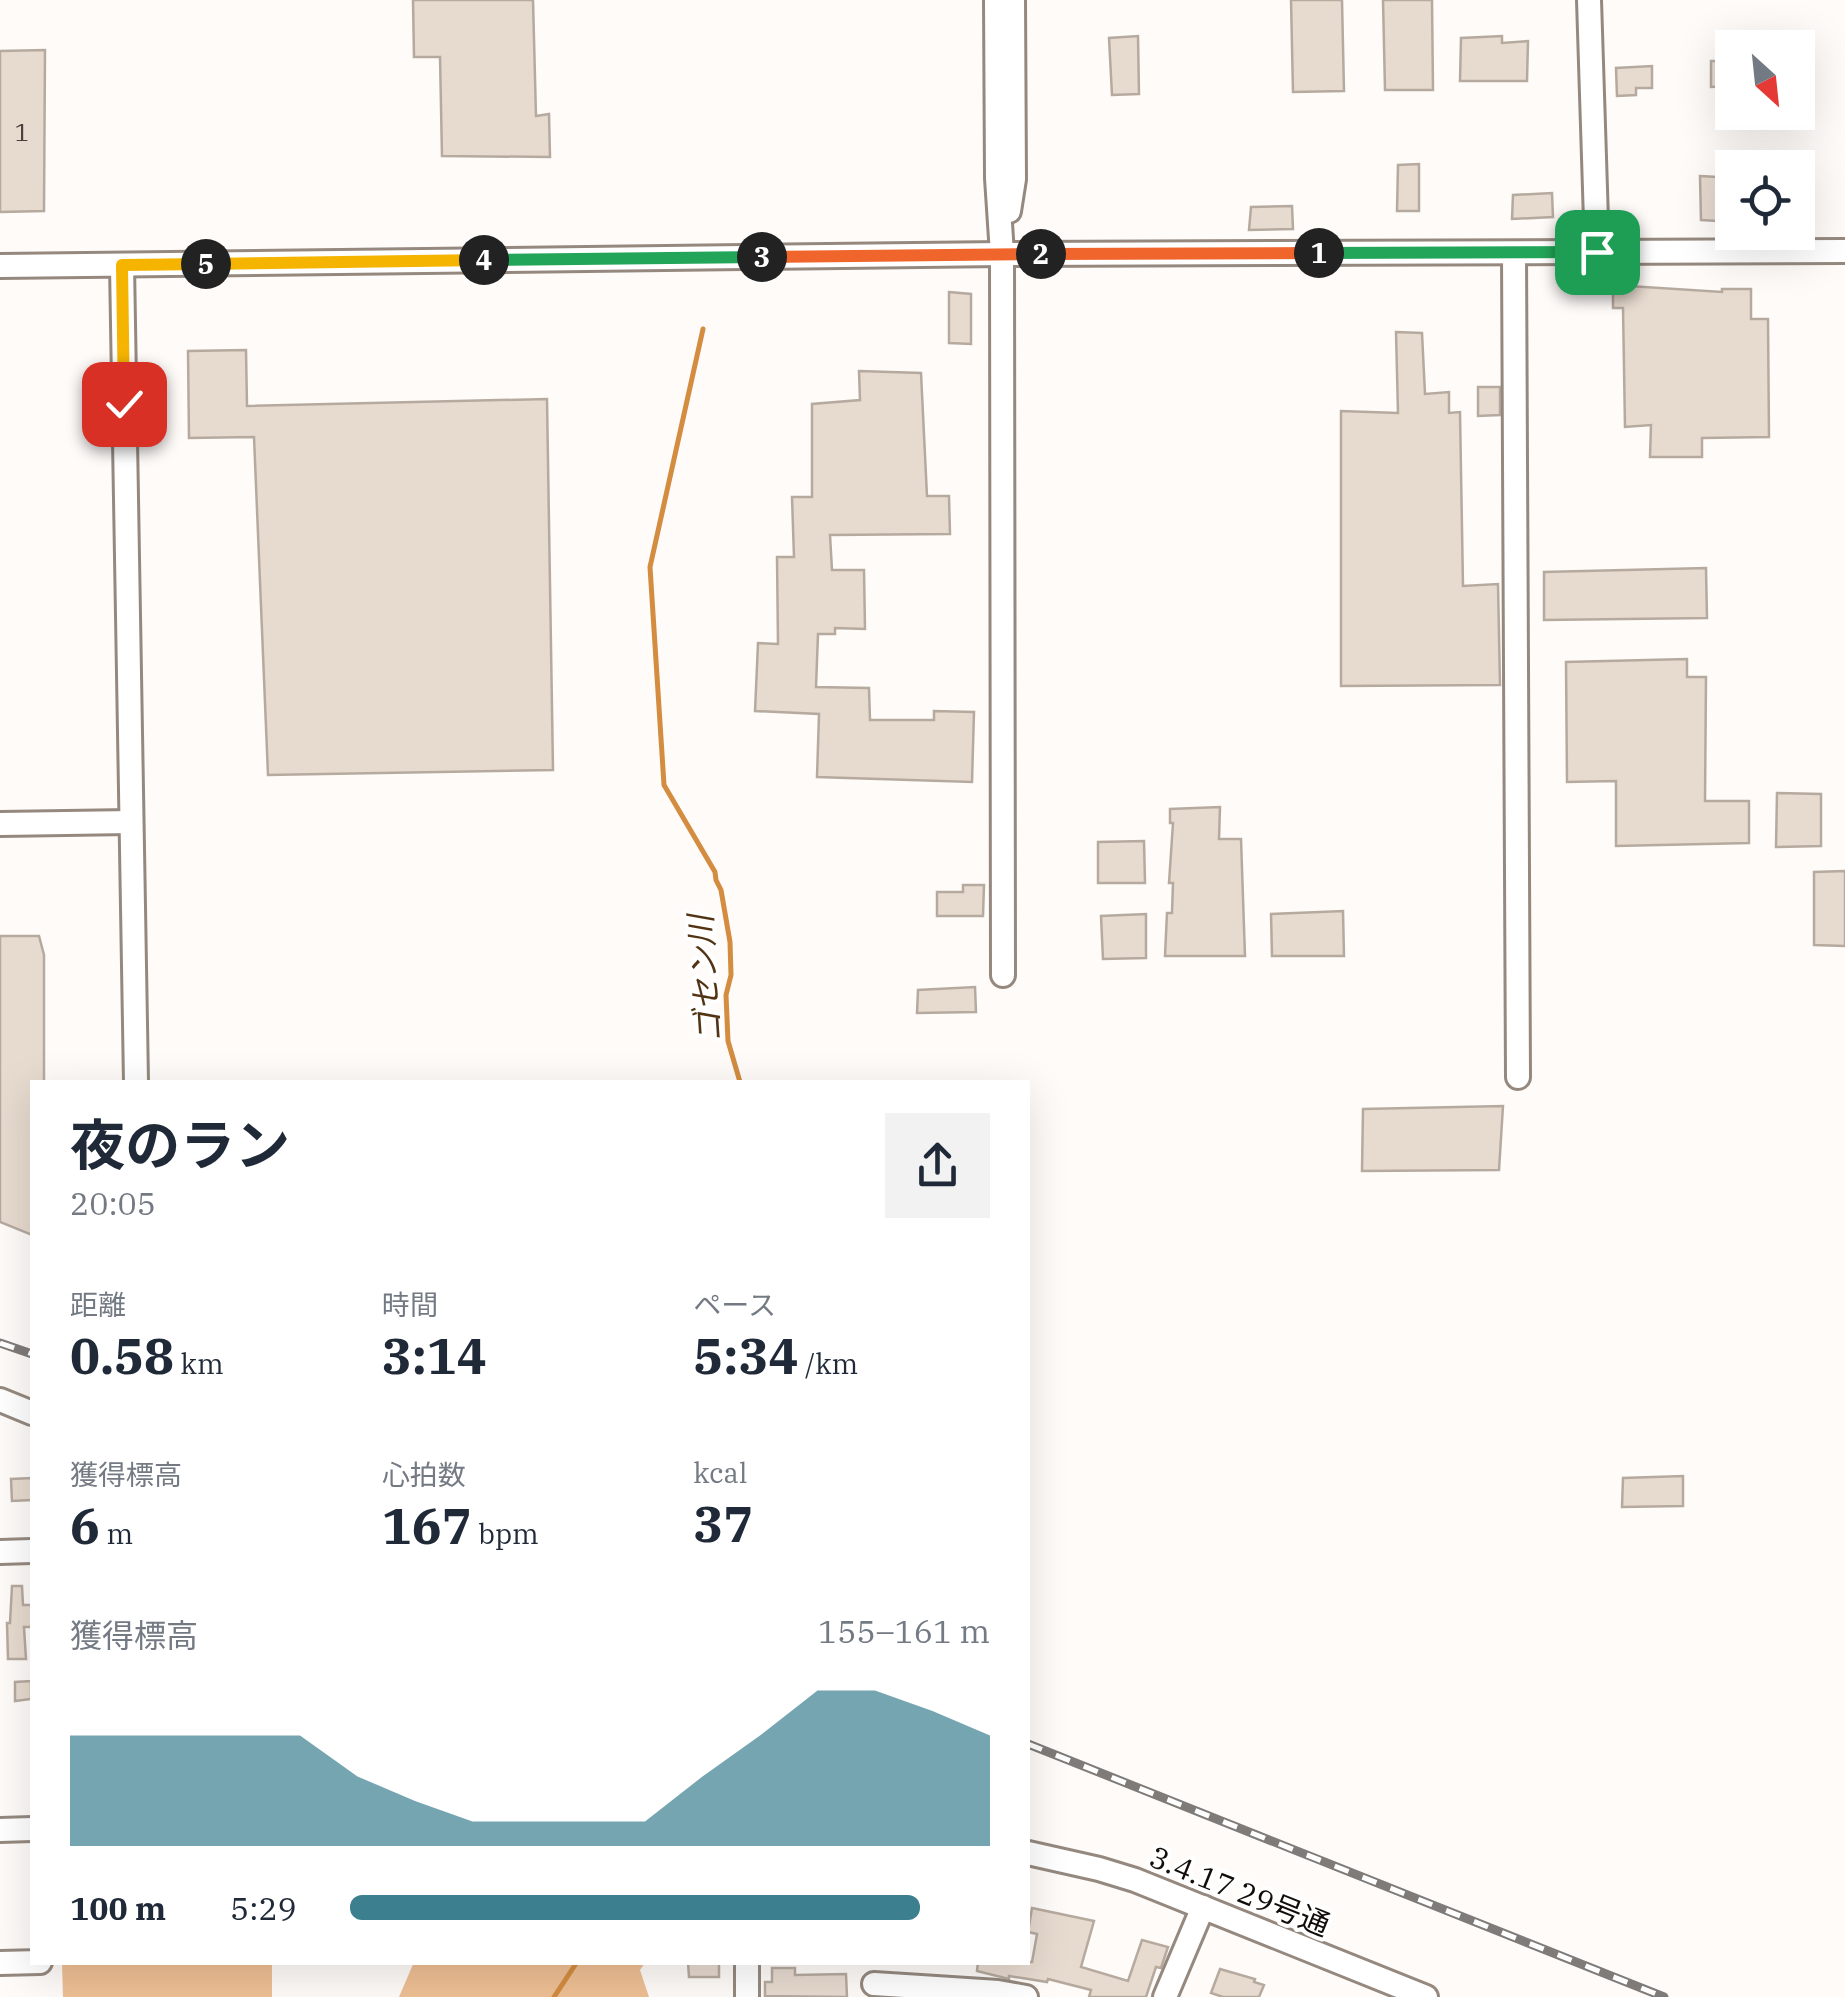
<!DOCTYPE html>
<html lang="ja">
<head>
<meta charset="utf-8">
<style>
	body { margin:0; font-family:"IBM Plex Serif","Noto Sans JP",serif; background:#f2f2f3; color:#1f2937; height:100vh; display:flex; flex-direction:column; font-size:38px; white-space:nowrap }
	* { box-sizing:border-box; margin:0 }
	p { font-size:32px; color:#747a83 }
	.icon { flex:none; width:55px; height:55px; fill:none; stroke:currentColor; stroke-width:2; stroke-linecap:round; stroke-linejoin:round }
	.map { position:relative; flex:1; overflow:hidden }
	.side { position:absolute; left:30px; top:1080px; width:1000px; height:885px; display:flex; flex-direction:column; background:#fff; border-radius:0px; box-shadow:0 10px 40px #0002 }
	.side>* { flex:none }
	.needle { width:65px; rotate:153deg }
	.tools { position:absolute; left:1715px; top:30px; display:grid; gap:20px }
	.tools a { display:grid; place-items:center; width:100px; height:100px; border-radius:0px; background:#fff; box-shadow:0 10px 40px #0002; font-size:50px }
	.pin { position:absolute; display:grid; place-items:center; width:85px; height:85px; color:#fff; margin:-42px; border-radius:20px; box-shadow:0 5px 15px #0006 }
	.km { position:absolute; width:50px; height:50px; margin:-25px; border-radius:50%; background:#222; color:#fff; font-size:28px; line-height:50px; text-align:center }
	.round { display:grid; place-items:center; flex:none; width:105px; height:105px; border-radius:0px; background:#f2f2f3 }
	.head { display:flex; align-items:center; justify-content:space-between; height:170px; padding:0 40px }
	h1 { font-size:55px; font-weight:700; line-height:75px }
	.stats { display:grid; grid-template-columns:repeat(3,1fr); gap:15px; height:170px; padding:10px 40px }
	.stats div { display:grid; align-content:center }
	.stats b { font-size:50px; font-weight:700 }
	.stats small { font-size:28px; font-weight:400 }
	.stats p { font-size:28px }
	.chart { height:280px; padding:20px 40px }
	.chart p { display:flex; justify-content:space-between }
	.chart svg { width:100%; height:180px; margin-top:10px; fill:#3c808f; opacity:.7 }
	ul { padding:0 40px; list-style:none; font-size:32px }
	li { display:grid; grid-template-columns:160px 120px 1fr; align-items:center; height:75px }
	li i { height:25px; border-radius:12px; background:#3c808f }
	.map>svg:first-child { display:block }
	.green { fill:#eebf94 }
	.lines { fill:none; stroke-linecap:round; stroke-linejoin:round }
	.stream { stroke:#d38c40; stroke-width:5 }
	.building { fill:#e7dacf; stroke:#b6aa9f; stroke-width:2.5 }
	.minor-casing { stroke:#95897f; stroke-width:28 }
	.minor { stroke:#fff; stroke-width:22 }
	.rail-casing { stroke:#7f7b78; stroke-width:9 }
	.rail { stroke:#fff; stroke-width:5; stroke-dasharray:15; stroke-linecap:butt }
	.split-1-casing { stroke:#fff; stroke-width:20 }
	.split-2-casing { stroke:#fff; stroke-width:20 }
	.split-3-casing { stroke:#fff; stroke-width:20 }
	.split-4-casing { stroke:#fff; stroke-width:20 }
	.split-5-casing { stroke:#fff; stroke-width:20 }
	.split-6-casing { stroke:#fff; stroke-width:20 }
	.split-1 { stroke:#22a559; stroke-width:12 }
	.split-2 { stroke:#f0652b; stroke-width:12 }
	.split-3 { stroke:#f0652b; stroke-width:12 }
	.split-4 { stroke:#22a559; stroke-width:12 }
	.split-5 { stroke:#f5b400; stroke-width:12 }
	.split-6 { stroke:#f5b400; stroke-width:12 }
	.labels { text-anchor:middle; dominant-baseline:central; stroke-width:8; stroke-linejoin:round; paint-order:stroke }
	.number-label { font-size:25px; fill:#47403b }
	.street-label { font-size:30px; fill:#120d0a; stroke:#fff }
	.water-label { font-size:32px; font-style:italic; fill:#523415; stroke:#fff }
</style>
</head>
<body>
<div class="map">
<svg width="1845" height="1997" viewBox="0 0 1845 1997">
	<rect width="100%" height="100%" fill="#fefbf9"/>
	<g class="green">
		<path d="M414 1962 645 1963 640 1970 649 1997H399Z"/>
		<path d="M62 1963H272V1997H63Z"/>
	</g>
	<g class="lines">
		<g class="stream">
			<path d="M703 329 650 567 664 785 715 872 716 880 721 890 730 942 731 975 726 995 728 1041 740 1082"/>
			<path d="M554 1997 577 1962"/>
		</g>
	</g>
	<g class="building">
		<path d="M413 0H533L536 116 549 114 550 157 442 156 440 57H414Z"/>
		<path d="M1291 0H1342L1344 91 1293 92Z"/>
		<path d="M1383 0H1432L1433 90H1385Z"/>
		<path d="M1138 36 1139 94 1112 95 1109 38Z"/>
		<path d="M1502 36V43L1528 41 1527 81H1460L1461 38Z"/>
		<path d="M45 50 44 211 0 212V51Z"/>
		<path d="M1711 61H1732V86L1711 87Z"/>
		<path d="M1652 66V88H1636V95L1617 96 1616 68Z"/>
		<path d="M1419 164V211H1397L1398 165Z"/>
		<path d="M1700 176 1717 177 1718 221 1701 220Z"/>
		<path d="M1552 193 1553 217 1512 219 1513 195Z"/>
		<path d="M1292 206 1293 229 1249 230 1251 207Z"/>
		<path d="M1613 285 1722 292V289H1751V319H1768L1769 437 1702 438V457H1650L1651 425 1625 427 1623 308H1613Z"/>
		<path d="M949 292 971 294V344L949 343Z"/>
		<path d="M1396 332 1422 333 1425 394 1449 392V413L1460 412 1463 586 1498 584 1500 685 1341 686V411L1398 413Z"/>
		<path d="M246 350 247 406 547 399 553 770 268 775 254 437 189 438 188 351Z"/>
		<path d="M859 371 921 373 927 496H949L950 534 830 535 832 570H864L865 629 835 628V634H818L816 687 869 688 870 720H934V711L974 712 972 782 817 777 819 714 755 711 758 643 778 644 777 557H794L792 497H812V404L860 400Z"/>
		<path d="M1478 387H1500V415L1478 416Z"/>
		<path d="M1706 568 1707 618 1544 620V572Z"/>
		<path d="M1687 659V677H1706L1705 801H1749V843L1616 846V781L1567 782 1566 662Z"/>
		<path d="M1777 793 1821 794V846L1776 847Z"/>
		<path d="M1220 807 1219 839H1241L1245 956H1165L1167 913H1172L1173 883H1169L1173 823H1170V809Z"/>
		<path d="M1144 841 1145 883H1098V842Z"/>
		<path d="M1845 871V946L1814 945V872Z"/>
		<path d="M963 885H984L983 916H937V892H963Z"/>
		<path d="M1343 911 1344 956H1272L1271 914Z"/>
		<path d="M1146 914V958L1103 959 1101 916Z"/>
		<path d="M0 936H39L44 955V1082H32V1235L0 1222Z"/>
		<path d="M975 987 976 1012 917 1013 918 990Z"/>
		<path d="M1503 1106 1499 1170 1362 1171 1363 1109Z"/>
		<path d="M1683 1476V1506L1622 1507 1623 1478Z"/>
		<path d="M32 1478V1500L12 1501 11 1479Z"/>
		<path d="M12 1586H22L23 1605H32V1627H24L26 1659H8L7 1623H10Z"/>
		<path d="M31 1681V1699L15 1701V1682Z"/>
		<path d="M1032 1908 1094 1921 1081 1967 1128 1981 1142 1940 1168 1947 1161 1968 1156 1967 1146 1997H1089L1091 1990 1048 1979 1047 1982 1009 1976V1979L977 1971 978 1962H1032L1037 1934 1028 1932Z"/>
		<path d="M688 1962H719V1977H689Z"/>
		<path d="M772 1968H795V1975L846 1974 847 1997 765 1996V1982H772Z"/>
		<path d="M1220 1969 1255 1979 1254 1982 1264 1985 1259 1997H1223L1211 1993Z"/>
	</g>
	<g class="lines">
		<g class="minor-casing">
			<g id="minor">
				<path d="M996 0 997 178 1002 254 1003 975"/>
				<path d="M1589 0 1597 252"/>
				<path d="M1009 211 1014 179 1013 0"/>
				<path d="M1514 253 1518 1077"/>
				<path d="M122 265 136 1082"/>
				<path d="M0 266 1002 254 1845 251"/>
				<path d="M0 824 131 822"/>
				<path d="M0 1400 32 1413"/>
				<path d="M0 1552 32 1551"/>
				<path d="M0 1830 32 1829"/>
				<path d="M1028 1853 1099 1869 1135 1880 1426 1997"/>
				<path d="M747 1962V1997"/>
				<path d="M0 1963 40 1962"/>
				<path d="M874 1984 998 1992 1026 1997"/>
				<path d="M1165 1997 1203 1907"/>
			</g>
		</g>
		<use href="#minor" class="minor"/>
		<g class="rail-casing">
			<g id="rail">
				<path d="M0 1343 32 1354"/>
				<path d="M1028 1744 1664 1997"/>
			</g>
		</g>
		<use href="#rail" class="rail"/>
	</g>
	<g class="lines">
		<g class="split-1-casing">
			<path id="split-1" d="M1319 253 1597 252"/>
		</g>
		<g class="split-2-casing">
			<path id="split-2" d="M1041 254 1319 253"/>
		</g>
		<g class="split-3-casing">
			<path id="split-3" d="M762 257 1041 254"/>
		</g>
		<g class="split-4-casing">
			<path id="split-4" d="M484 260 762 257"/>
		</g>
		<g class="split-5-casing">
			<path id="split-5" d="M206 264 484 260"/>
		</g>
		<g class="split-6-casing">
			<path id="split-6" d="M124 404 122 265 206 264"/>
		</g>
		<use href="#split-1" class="split-1"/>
		<use href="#split-2" class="split-2"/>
		<use href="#split-3" class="split-3"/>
		<use href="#split-4" class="split-4"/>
		<use href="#split-5" class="split-5"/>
		<use href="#split-6" class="split-6"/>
	</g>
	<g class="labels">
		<g class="number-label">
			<text x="22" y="131">1</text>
		</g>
		<g class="street-label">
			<text transform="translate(1240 1890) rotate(22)">3.4.17 29号通</text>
		</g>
		<g class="water-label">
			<text transform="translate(704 979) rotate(-94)">ゴセン川</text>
		</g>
	</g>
</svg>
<div class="tools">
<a><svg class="needle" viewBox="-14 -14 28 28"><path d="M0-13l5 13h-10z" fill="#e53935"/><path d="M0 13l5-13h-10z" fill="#747a83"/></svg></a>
<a><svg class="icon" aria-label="locate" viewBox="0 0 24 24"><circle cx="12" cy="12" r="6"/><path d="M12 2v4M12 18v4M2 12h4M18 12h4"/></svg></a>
</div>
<div class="pin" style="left:1597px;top:252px;background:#1e9e55"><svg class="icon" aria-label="arrive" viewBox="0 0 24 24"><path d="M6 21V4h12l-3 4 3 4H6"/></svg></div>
<div class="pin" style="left:124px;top:404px;background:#d93025"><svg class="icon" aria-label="check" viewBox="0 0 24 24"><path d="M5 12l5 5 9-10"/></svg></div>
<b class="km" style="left:1319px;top:253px">1</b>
<b class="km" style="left:1041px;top:254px">2</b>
<b class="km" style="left:762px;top:257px">3</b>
<b class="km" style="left:484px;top:260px">4</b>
<b class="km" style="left:206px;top:264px">5</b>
<section class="side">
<div class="head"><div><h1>夜のラン</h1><p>20:05</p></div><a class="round"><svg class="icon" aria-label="share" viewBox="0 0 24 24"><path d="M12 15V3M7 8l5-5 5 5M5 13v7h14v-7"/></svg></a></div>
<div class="stats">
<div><p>距離</p><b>0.58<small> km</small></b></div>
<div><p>時間</p><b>3:14</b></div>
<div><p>ペース</p><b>5:34<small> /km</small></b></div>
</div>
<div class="stats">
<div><p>獲得標高</p><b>6<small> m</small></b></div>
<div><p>心拍数</p><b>167<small> bpm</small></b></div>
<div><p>kcal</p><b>37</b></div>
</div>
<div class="chart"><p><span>獲得標高</span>155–161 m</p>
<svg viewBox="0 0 160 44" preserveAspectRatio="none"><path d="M0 44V17L10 17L20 17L30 17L40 17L50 27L60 33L70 38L80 38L90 38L100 38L110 27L120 17L130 6L140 6L150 11L160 17V44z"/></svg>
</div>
<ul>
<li><b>100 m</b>5:29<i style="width:89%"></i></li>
</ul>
</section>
</div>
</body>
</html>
